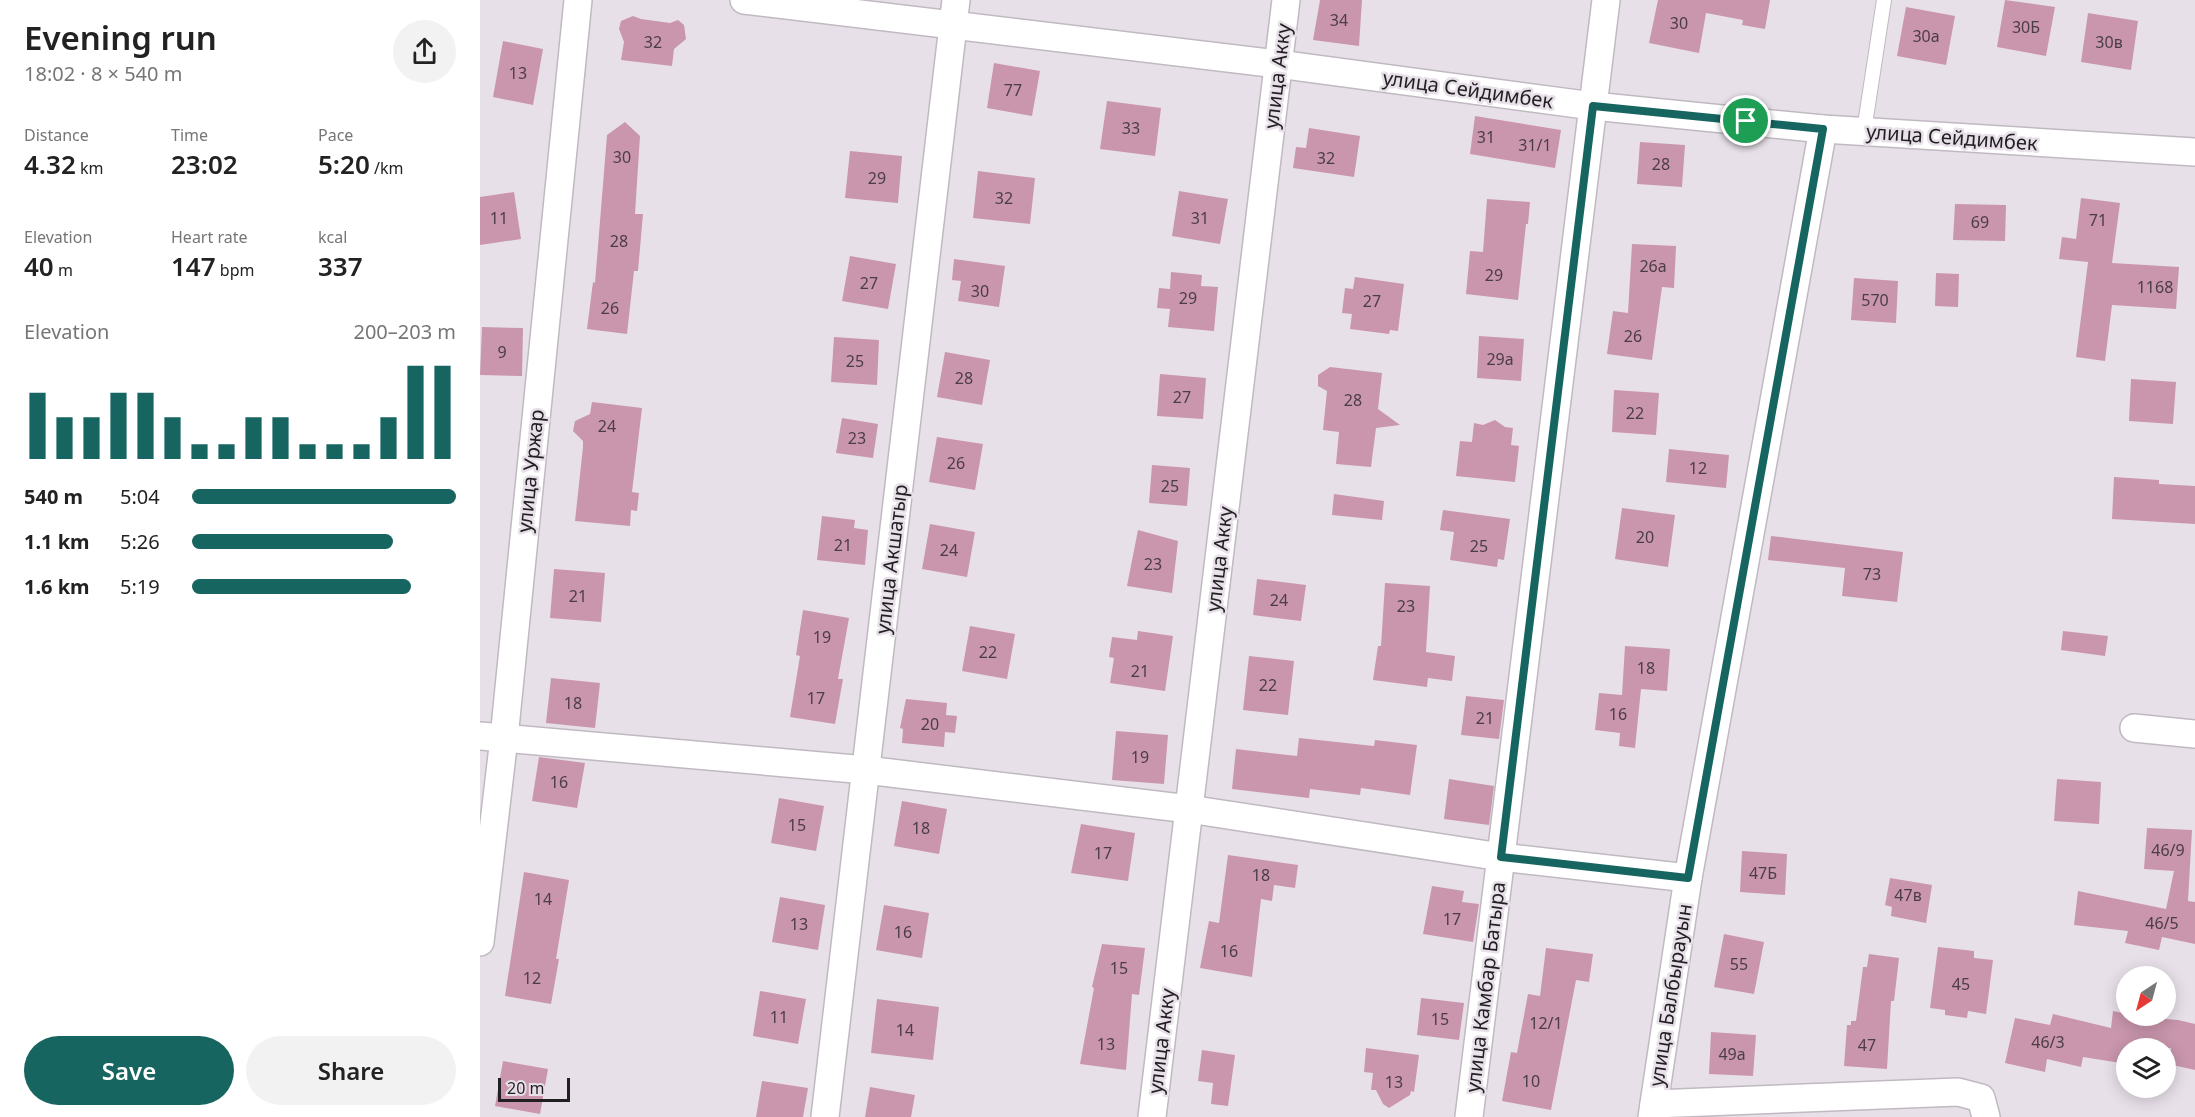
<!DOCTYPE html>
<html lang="en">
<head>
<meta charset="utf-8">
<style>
	body { margin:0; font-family:"Noto Sans",sans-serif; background:#f2f2f2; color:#222; height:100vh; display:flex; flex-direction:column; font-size:22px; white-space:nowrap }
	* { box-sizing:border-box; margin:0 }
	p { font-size:20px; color:#767676 }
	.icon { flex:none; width:33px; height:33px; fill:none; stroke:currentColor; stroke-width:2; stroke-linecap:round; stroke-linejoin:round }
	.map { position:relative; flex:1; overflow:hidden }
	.sheet { display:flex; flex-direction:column; background:#fff; width:480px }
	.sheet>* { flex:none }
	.needle { width:39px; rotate:216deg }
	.fabs { position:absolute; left:1636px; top:966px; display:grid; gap:12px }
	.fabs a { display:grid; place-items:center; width:60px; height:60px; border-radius:50%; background:#fff; box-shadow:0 3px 15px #0003; font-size:30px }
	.scale { position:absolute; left:18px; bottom:15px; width:72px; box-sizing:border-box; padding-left:6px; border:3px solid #211f22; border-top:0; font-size:16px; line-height:21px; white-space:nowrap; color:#211f22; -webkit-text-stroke:4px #e8e0e9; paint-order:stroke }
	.pin { position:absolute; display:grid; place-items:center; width:51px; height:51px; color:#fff; margin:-26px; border:3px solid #fff; border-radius:50%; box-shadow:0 2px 6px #0007 }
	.round { display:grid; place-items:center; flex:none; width:63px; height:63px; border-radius:32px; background:#f2f2f2 }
	.summary { display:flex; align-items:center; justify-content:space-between; height:102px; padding:0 24px }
	h1 { font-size:33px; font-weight:600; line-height:45px }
	.metrics { display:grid; grid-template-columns:repeat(3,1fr); gap:9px; height:102px; padding:6px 24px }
	.metrics div { display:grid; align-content:center }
	.metrics b { font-size:26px; font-weight:600 }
	.metrics small { font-size:16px; font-weight:400 }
	.metrics p { font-size:16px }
	.chart { height:168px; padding:12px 24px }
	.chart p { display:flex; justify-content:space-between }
	.chart svg { width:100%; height:108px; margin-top:6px; stroke:#176561; stroke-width:6 }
	.action { display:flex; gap:12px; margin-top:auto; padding:12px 24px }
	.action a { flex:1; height:69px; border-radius:36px; background:#176561; color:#fff; font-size:24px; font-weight:600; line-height:69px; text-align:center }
	.action a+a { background:#f2f2f2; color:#222 }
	ul { padding:0 24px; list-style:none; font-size:20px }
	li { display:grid; grid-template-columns:96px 72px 1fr; align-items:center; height:45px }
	li i { height:15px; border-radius:8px; background:#176561 }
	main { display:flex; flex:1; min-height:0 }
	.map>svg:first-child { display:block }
	.building { fill:#c996ad }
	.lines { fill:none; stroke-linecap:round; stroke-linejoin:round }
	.lane-casing { stroke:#c0b9c1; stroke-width:16 }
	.street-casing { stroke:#c0b9c1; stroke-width:30 }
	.lane { stroke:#fff; stroke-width:14 }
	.street { stroke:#fff; stroke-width:27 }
	.route-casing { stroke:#fff; stroke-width:12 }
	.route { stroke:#176561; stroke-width:8 }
	.labels { text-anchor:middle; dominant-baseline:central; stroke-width:5; stroke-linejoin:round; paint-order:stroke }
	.number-label { font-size:16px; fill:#4b3d45 }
	.street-label { font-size:20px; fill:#211f22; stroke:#e8e0e9 }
</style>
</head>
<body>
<main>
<section class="sheet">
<div class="summary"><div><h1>Evening run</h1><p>18:02 · 8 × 540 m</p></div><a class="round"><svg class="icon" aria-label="share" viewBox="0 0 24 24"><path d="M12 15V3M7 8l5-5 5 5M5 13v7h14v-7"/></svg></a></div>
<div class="metrics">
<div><p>Distance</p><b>4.32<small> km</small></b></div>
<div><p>Time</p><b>23:02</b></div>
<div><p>Pace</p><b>5:20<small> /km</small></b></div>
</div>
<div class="metrics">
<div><p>Elevation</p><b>40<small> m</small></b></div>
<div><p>Heart rate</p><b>147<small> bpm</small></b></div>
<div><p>kcal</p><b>337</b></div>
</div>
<div class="chart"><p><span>Elevation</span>200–203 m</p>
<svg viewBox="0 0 160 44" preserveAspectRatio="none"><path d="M5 44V17M15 44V27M25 44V27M35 44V17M45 44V17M55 44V27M65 44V38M75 44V38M85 44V27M95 44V27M105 44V38M115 44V38M125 44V38M135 44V27M145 44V6M155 44V6"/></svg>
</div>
<ul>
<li><b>540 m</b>5:04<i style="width:100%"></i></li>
<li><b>1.1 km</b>5:26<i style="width:76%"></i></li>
<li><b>1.6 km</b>5:19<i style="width:83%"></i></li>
</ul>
<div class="action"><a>Save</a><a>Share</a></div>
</section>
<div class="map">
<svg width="1715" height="1117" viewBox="0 0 1715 1117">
	<rect width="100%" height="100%" fill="#e8e0e9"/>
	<g class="building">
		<path d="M840 0H882L879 46 833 40Z"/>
		<path d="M1178 0H1290L1285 29 1262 25 1263 20 1226 13 1219 53 1169 43Z"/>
		<path d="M1525 0 1575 7 1566 56 1517 47Z"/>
		<path d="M1426 7 1475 16 1466 65 1417 56Z"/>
		<path d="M1608 13 1658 21 1651 70 1601 62Z"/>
		<path d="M153 16 161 19 190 23 198 20 204 25 206 39 194 49 192 66 141 60 144 42 139 29 141 21Z"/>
		<path d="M23 41 63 49 53 105 13 97Z"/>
		<path d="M514 63 560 71 552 116 507 108Z"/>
		<path d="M627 101 681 108 675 156 620 149Z"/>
		<path d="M995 116 1081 130 1075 168 990 154Z"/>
		<path d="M145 122 160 136 155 214H163L158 271H154L147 334 107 329 113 282 115 283 127 135Z"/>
		<path d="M829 128 880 136 874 177 813 168 816 147 826 148Z"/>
		<path d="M1160 142 1205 145 1202 187 1157 184Z"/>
		<path d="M370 151 422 156 418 203 365 198Z"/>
		<path d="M498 171 555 178 550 224 493 218Z"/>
		<path d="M699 191 748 199 740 244 692 236Z"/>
		<path d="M34 192 41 239 0 245V197Z"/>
		<path d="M1601 198 1640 203 1632 263 1699 267 1696 309 1632 305 1625 361 1596 357 1608 262 1579 259 1582 237 1596 239Z"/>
		<path d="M1007 199 1050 202 1048 224H1046L1038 300 986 294 990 251 1003 252Z"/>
		<path d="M1475 204 1526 205 1525 241 1473 240Z"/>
		<path d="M1152 244 1196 246 1194 288 1182 287 1172 360 1127 354 1133 311 1148 313Z"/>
		<path d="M370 256 416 264 408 309 362 301Z"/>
		<path d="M474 259 525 266 519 307 478 301 481 281 472 280Z"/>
		<path d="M691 272 722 275 721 286 738 287 734 331 688 327 690 309 677 308 679 288 690 289Z"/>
		<path d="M1456 273 1479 274 1478 307 1455 306Z"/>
		<path d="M875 277 924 284 918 331 910 330 909 334 870 329 872 314 862 313 865 288 873 289Z"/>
		<path d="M1374 278 1418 281 1416 323 1371 320Z"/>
		<path d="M2 327 43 328 42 376 0 375Z"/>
		<path d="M999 336 1044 339 1041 381 997 378Z"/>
		<path d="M354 337 399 340 397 385 351 382Z"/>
		<path d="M465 352 510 360 502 405 457 397Z"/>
		<path d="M850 367 902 373 898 409 920 425 896 428 891 467 856 464 859 432 843 430 847 391 838 386V375Z"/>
		<path d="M680 374 726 378 723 419 677 416Z"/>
		<path d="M1651 379 1696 382 1693 424 1649 421Z"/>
		<path d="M1134 390 1179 393 1176 435 1132 432Z"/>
		<path d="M112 402 162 408 152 492 159 493 157 511 151 510 150 526 95 521 103 447V441L93 431 95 421 110 414Z"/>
		<path d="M362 418 398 424 393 458 356 453Z"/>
		<path d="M1015 420 1025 427 1033 428 1031 445 1039 446 1035 482 976 476 980 441 992 442 994 423 1003 425Z"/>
		<path d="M457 437 503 444 495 490 449 482Z"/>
		<path d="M1189 449 1249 455 1246 488 1186 482Z"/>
		<path d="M672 465 710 468 707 506 669 503Z"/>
		<path d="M1634 477 1679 480V484L1715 486V524L1632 519Z"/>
		<path d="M854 494 904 501 902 520 852 515Z"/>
		<path d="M1142 508 1195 515 1188 567 1135 559Z"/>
		<path d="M963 510 1030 519 1024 560 1018 559 1017 567 970 560 974 532 960 530Z"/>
		<path d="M342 516 375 520 374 528 388 530 385 565 337 560Z"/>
		<path d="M450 524 495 532 487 577 442 569Z"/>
		<path d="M658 530 698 541 692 593 647 586Z"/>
		<path d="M1291 536 1423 552 1417 602 1362 596 1365 568 1288 560Z"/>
		<path d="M74 569 125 573 121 622 70 618Z"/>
		<path d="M777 579 826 585 821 621 773 615Z"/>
		<path d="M905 583 950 586 946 652 975 656 972 681 948 678 947 687 893 680 898 646H901Z"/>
		<path d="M323 610 369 618 358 679H363L355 724 310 717 320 656 316 655Z"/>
		<path d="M490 626 535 634 527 679 482 671Z"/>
		<path d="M658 631 693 636 685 691 630 683 634 658 629 657 632 637 657 640Z"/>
		<path d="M1583 631 1628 636 1625 656 1581 650Z"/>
		<path d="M1145 646 1190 649 1187 691 1161 689 1155 748 1139 746 1140 733 1115 730 1119 693 1142 695Z"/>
		<path d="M769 656 814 661 808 715 763 710Z"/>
		<path d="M71 678 120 683 115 728 66 723Z"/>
		<path d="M986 696 1024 700 1019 739 981 735Z"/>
		<path d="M426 699 467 703 466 715 477 716 475 733 465 732 464 747 422 743 423 729 420 728Z"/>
		<path d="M636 731 688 735 684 784 632 780Z"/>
		<path d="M819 738 894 746 895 740 937 745 930 795 881 788 880 795 830 789 829 798 752 789 756 749 817 756Z"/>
		<path d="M59 757 105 763 97 808 52 801Z"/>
		<path d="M969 779 1014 786 1009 825 964 819Z"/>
		<path d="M1577 779 1621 782 1619 824 1574 821Z"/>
		<path d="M299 798 344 806 336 851 291 843Z"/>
		<path d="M422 801 467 809 459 854 414 846Z"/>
		<path d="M601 824 655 833 648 881 591 873Z"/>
		<path d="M1667 828 1712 830 1708 901 1715 902V944L1682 937 1679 950 1645 943 1648 931 1594 925 1598 891 1686 909 1694 871 1664 869Z"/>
		<path d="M1262 851 1307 854 1305 895 1260 892Z"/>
		<path d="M748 855 818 865 815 888 794 885 792 901 781 899 772 977 720 968 729 921 739 923Z"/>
		<path d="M44 872 89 880 76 959H79L71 1004 25 996Z"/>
		<path d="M1410 878 1452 885 1446 923 1411 916 1412 907 1405 905Z"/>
		<path d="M952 886 984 891 982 902 999 904 993 942 943 934Z"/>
		<path d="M300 897 345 905 338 950 292 942Z"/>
		<path d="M404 905 449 913 442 958 396 950Z"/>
		<path d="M1244 934 1284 942 1274 994 1234 987Z"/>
		<path d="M622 944 665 948 659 995 652 994 646 1070 600 1064 614 988 612 987Z"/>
		<path d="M1458 947 1494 951V958L1513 960 1506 1014 1488 1011 1487 1018 1465 1015V1010L1450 1008Z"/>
		<path d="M1066 948 1113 954 1109 982 1096 980 1071 1110 1022 1101 1031 1052 1037 1053 1048 994 1060 996Z"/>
		<path d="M1389 954 1419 958 1414 1001H1411L1407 1069 1364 1066 1367 1025H1371V1021H1376L1383 967H1387Z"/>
		<path d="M280 991 326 999 318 1044 273 1036Z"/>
		<path d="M941 998 984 1003 979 1040 937 1035Z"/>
		<path d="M397 999 459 1007 453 1060 391 1053Z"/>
		<path d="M1633 1011 1647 1014V1016L1698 1020 1715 1024V1070L1688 1064 1691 1048H1647V1064L1603 1057 1601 1067 1567 1059 1565 1072 1525 1063 1535 1018 1570 1025 1573 1014 1631 1028Z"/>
		<path d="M1231 1032 1276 1035 1273 1076 1229 1074Z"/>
		<path d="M886 1048 939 1055 934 1092 931 1091 930 1095 909 1108 903 1104 896 1090H891L893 1073 884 1072Z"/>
		<path d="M722 1050 755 1055 748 1106 731 1104 733 1083 718 1081Z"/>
		<path d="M23 1061 68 1069 60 1114 15 1106Z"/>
		<path d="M282 1081 328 1088 323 1117H276Z"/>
		<path d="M390 1087 435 1095 431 1117H385Z"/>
	</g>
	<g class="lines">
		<g class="lane-casing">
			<path id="lane" d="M1384 131 1404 0"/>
		</g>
		<g class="street-casing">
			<g id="street">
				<path d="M264 0 798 64 1113 106 1343 129 1715 152"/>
				<path d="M1654 728 1715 734"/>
				<path d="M0 736 386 770 709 809 1021 857 1208 878"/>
				<path d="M0 942 24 738 98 0"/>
				<path d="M1174 1104 1478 1092 1501 1098 1506 1117"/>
				<path d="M345 1117 476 0"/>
				<path d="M672 1117 806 0"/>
				<path d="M989 1117 1126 0"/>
				<path d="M1172 1117 1208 878 1343 129"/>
			</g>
		</g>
		<use href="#lane" class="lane"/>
		<use href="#street" class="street"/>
	</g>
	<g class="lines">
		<g class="route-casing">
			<path id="route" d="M1113 106 1343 129 1208 878 1021 857Z"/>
		</g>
		<use href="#route" class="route"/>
	</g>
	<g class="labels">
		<g class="number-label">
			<text x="859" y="20">34</text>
			<text x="1199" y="23">30</text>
			<text x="1546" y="27">30Б</text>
			<text x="1446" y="36">30а</text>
			<text x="173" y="42">32</text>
			<text x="1629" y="42">30в</text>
			<text x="38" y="73">13</text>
			<text x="533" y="90">77</text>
			<text x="651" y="128">33</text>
			<text x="1006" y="137">31</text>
			<text x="1055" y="145">31/1</text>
			<text x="142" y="157">30</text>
			<text x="846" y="158">32</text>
			<text x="1181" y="164">28</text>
			<text x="397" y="178">29</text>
			<text x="524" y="198">32</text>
			<text x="19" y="218">11</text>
			<text x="720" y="218">31</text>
			<text x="1618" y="220">71</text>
			<text x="1500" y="222">69</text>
			<text x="139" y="241">28</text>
			<text x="1173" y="266">26а</text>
			<text x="1014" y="275">29</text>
			<text x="389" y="283">27</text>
			<text x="1675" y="287">1168</text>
			<text x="500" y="291">30</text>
			<text x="708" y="298">29</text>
			<text x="1395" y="300">570</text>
			<text x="892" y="301">27</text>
			<text x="130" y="308">26</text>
			<text x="1153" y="336">26</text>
			<text x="22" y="352">9</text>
			<text x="1020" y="359">29а</text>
			<text x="375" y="361">25</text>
			<text x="484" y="378">28</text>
			<text x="702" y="397">27</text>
			<text x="873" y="400">28</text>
			<text x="1155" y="413">22</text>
			<text x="127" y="426">24</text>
			<text x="377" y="438">23</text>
			<text x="476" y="463">26</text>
			<text x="1218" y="468">12</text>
			<text x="690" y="486">25</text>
			<text x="1165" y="537">20</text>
			<text x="363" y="545">21</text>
			<text x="999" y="546">25</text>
			<text x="469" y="550">24</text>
			<text x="673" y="564">23</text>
			<text x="1392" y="574">73</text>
			<text x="98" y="596">21</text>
			<text x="799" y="600">24</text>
			<text x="926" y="606">23</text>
			<text x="342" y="637">19</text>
			<text x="508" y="652">22</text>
			<text x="1166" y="668">18</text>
			<text x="660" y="671">21</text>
			<text x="788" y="685">22</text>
			<text x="336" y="698">17</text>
			<text x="93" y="703">18</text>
			<text x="1138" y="714">16</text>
			<text x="1005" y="718">21</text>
			<text x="450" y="724">20</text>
			<text x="660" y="757">19</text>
			<text x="79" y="782">16</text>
			<text x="317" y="825">15</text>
			<text x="441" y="828">18</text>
			<text x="1688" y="850">46/9</text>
			<text x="623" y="853">17</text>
			<text x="1283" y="873">47Б</text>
			<text x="781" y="875">18</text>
			<text x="1428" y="895">47в</text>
			<text x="63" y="899">14</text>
			<text x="972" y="919">17</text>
			<text x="1682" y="923">46/5</text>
			<text x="319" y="924">13</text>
			<text x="423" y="932">16</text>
			<text x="749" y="951">16</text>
			<text x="1259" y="964">55</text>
			<text x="639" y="968">15</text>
			<text x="52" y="978">12</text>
			<text x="1481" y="984">45</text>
			<text x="299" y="1017">11</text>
			<text x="960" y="1019">15</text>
			<text x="1066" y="1023">12/1</text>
			<text x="425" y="1030">14</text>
			<text x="1568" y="1042">46/3</text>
			<text x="626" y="1044">13</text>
			<text x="1387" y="1045">47</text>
			<text x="1252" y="1054">49а</text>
			<text x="1051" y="1081">10</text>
			<text x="914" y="1082">13</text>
		</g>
		<g class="street-label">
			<text transform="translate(797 76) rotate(-83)">улица Акку</text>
			<text transform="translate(988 89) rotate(8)">улица Сейдимбек</text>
			<text transform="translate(1472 137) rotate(4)">улица Сейдимбек</text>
			<text transform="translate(50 471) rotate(-84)">улица Уржар</text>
			<text transform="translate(411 559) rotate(-83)">улица Акшатыр</text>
			<text transform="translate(739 559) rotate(-83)">улица Акку</text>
			<text transform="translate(1005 987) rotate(-83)">улица Камбар Батыра</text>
			<text transform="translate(1190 995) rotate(-81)">улица Балбырауын</text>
			<text transform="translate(681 1041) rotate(-83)">улица Акку</text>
		</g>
	</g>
</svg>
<div class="fabs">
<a><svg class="needle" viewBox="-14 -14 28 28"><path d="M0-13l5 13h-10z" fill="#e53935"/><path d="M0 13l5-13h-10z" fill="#767676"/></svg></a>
<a><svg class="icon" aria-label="layers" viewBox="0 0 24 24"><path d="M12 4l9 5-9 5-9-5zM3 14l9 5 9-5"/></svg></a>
</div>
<div class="scale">20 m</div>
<div class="pin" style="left:1266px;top:121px;background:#1e9e55"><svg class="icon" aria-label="arrive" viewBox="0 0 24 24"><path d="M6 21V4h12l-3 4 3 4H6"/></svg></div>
</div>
</main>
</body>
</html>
